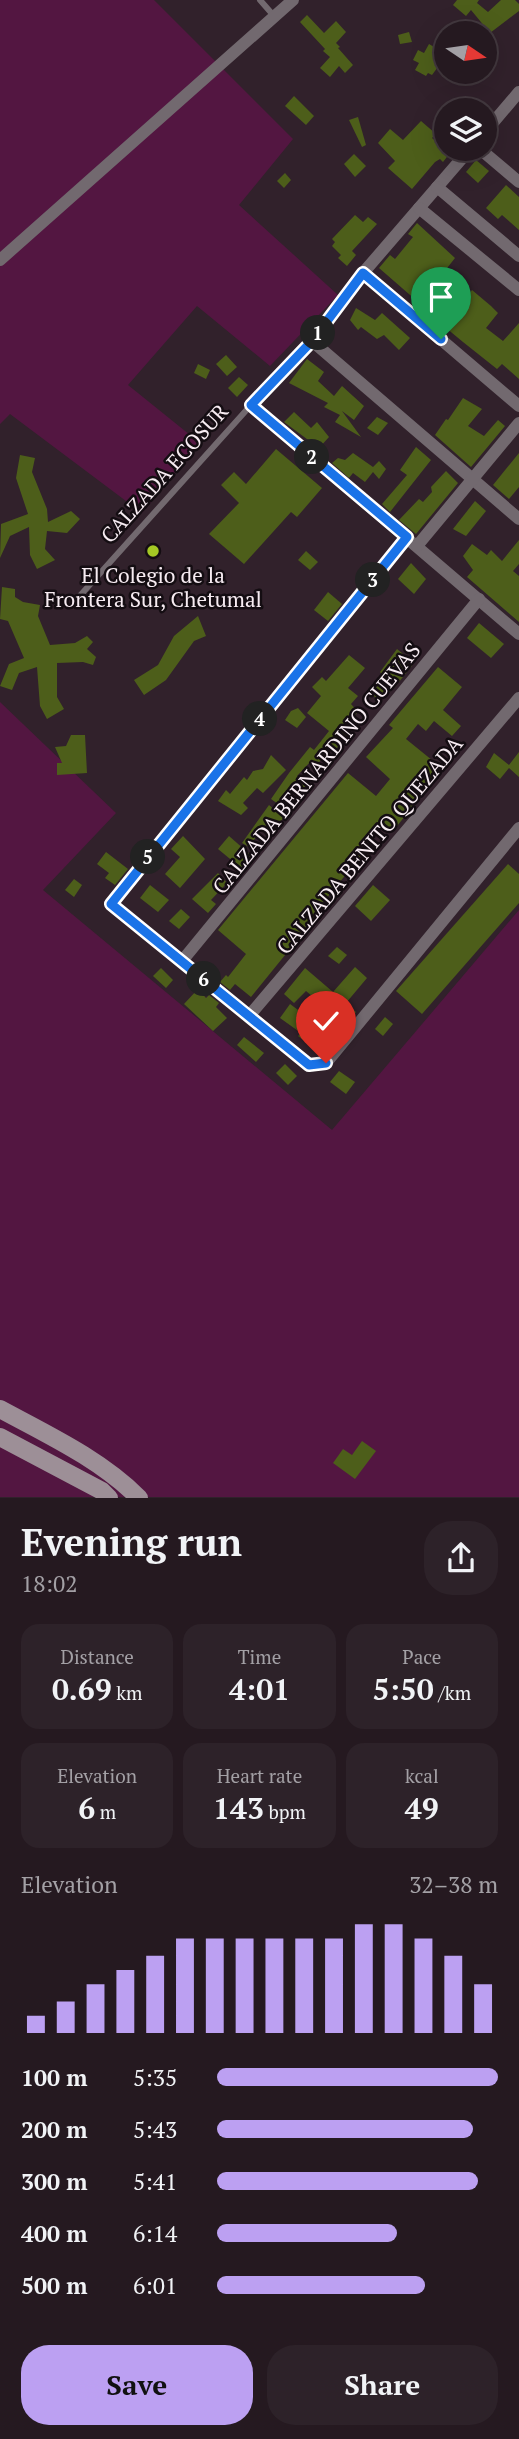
<!DOCTYPE html>
<html lang="en">
<head>
<meta charset="utf-8">
<style>
	body { margin:0; font-family:"PT Serif",serif; background:#2d2229; color:#f1f3f6; height:100vh; display:flex; flex-direction:column; font-size:26px; white-space:nowrap }
	* { box-sizing:border-box; margin:0 }
	p { font-size:23px; color:#a3a0a5 }
	.icon { flex:none; width:38px; height:38px; fill:none; stroke:currentColor; stroke-width:2; stroke-linecap:round; stroke-linejoin:round }
	.map { position:relative; height:1498px; overflow:hidden }
	.panel { display:flex; flex-direction:column; background:#251920; flex:1 }
	.panel>* { flex:none }
	.needle { width:46px; rotate:103deg }
	.fabs { position:absolute; left:434px; top:21px; display:grid; gap:14px }
	.fabs a { display:grid; place-items:center; width:63px; height:63px; border-radius:50%; background:#251920; box-shadow:0 7px 28px #0002,0 0 0 2px #42383e; font-size:35px }
	.pin { position:absolute; display:grid; place-items:center; width:60px; height:60px; color:#fff; margin:-72px -30px; border-radius:50% 50% 50% 0; rotate:-45deg; box-shadow:0 0 7px #0007 }
	.pin .icon { rotate:45deg }
	.km { position:absolute; width:35px; height:35px; margin:-18px; border-radius:50%; background:#222; color:#fff; font-size:19px; line-height:35px; text-align:center }
	.round { display:grid; place-items:center; flex:none; width:74px; height:74px; border-radius:28px; background:#2d2229 }
	.head { display:flex; align-items:center; justify-content:space-between; height:119px; padding:0 21px }
	h1 { font-size:38px; font-weight:600; line-height:52px }
	.stats { display:grid; grid-template-columns:repeat(3,1fr); gap:10px; height:119px; padding:7px 21px }
	.stats div { display:grid; align-content:center; border-radius:18px; background:#2d2229; text-align:center }
	.stats b { font-size:30px; font-weight:600 }
	.stats small { font-size:19px; font-weight:400 }
	.stats p { font-size:19px }
	.chart { height:196px; padding:14px 21px }
	.chart p { display:flex; justify-content:space-between }
	.chart svg { width:100%; height:126px; margin-top:7px; stroke:#bca0f2; stroke-width:6 }
	.primary-button { display:flex; gap:14px; margin-top:auto; padding:14px 21px }
	.primary-button a { flex:1; height:80px; border-radius:28px; background:#bca0f2; color:#111; font-size:28px; font-weight:600; line-height:80px; text-align:center }
	.primary-button a+a { background:#2d2229; color:#f1f3f6 }
	ul { padding:0 21px; list-style:none; font-size:23px }
	li { display:grid; grid-template-columns:112px 84px 1fr; align-items:center; height:52px }
	li i { height:18px; border-radius:9px; background:#bca0f2 }
	.map>svg:first-child { display:block }
	.green { fill:#531641 }
	.building { fill:#4d5e1a }
	.lines { fill:none; stroke-linecap:round; stroke-linejoin:round }
	.service { stroke:#72696f; stroke-width:6 }
	.minor { stroke:#72696f; stroke-width:12 }
	.secondary { stroke:#9d8f97; stroke-width:18 }
	.route-casing { stroke:#fff; stroke-width:14 }
	.route { stroke:#1a73e8; stroke-width:9 }
	.poi-dot { fill:#a4c824; stroke:#140d12; stroke-width:2.5 }
	.labels { text-anchor:middle; dominant-baseline:central; stroke-width:5; stroke-linejoin:round; paint-order:stroke }
	.street-label { font-size:21px; fill:#f7ecf2; stroke:#140d12 }
	.poi-label { font-size:21px; fill:#f7ecf2; stroke:#140d12 }
</style>
</head>
<body>
<div class="map">
<svg width="519" height="1498" viewBox="0 0 519 1498">
	<rect width="100%" height="100%" fill="#31212b"/>
	<g class="green">
		<path d="M0 0H154L293 139 239 205 338 295 270 366 197 306 128 385 200 443 142 513 10 414 0 424Z"/>
		<path d="M0 702 116 813 43 890 332 1130 519 910V1497H0Z"/>
	</g>
	<g class="building">
		<path d="M457 0H479L477 3 488 12 501 0H515L519 4V11L490 33 471 10 466 16 453 5Z"/>
		<path d="M307 15 324 33 336 21 346 32 336 43 340 47 338 48 353 65 345 73 339 66 330 77 320 68 330 57 323 51 325 49 300 22Z"/>
		<path d="M409 32 412 42 400 44 398 35Z"/>
		<path d="M429 44 446 54V56L432 75 428 73 426 76 415 70 419 63 413 60 418 50 424 53Z"/>
		<path d="M294 96 314 116 306 125 285 106Z"/>
		<path d="M358 117 366 145 362 147 349 120Z"/>
		<path d="M421 121 436 134 432 138 450 153 443 162 440 159 435 162 412 189 388 168 395 161 378 143 390 129 403 140Z"/>
		<path d="M354 154 366 166 355 177 344 164Z"/>
		<path d="M476 160 489 171 478 183 466 172Z"/>
		<path d="M285 173 291 180 284 188 277 181Z"/>
		<path d="M506 185 519 197V230L502 215 498 219 486 208Z"/>
		<path d="M355 215 363 222 368 217 377 224 352 251 356 255 347 266 338 258 341 255 332 246 335 242 332 239Z"/>
		<path d="M417 223 455 258 444 272 450 277 442 288 461 304 472 290 491 306 498 313 486 328 503 341 519 323V379L502 364 497 369 463 342 440 323 444 317 428 304 425 308 379 268 390 255 395 259 413 237 408 234Z"/>
		<path d="M356 308 375 320 382 313 410 338 399 350 384 335 377 339 361 327 358 330 350 320Z"/>
		<path d="M226 355 237 367 227 376 216 364Z"/>
		<path d="M307 359 324 372 318 381 334 396 342 386 364 406 354 420 342 411 361 437 335 422 340 415 324 407 328 403 289 383Z"/>
		<path d="M198 364 210 370 206 379 194 373Z"/>
		<path d="M239 377 248 385 237 397 228 388Z"/>
		<path d="M463 398 482 409 468 426 484 436 498 420 505 426 471 467 435 435 446 419 448 420Z"/>
		<path d="M294 412 311 428 317 422 329 437 319 448 284 422Z"/>
		<path d="M377 417 388 423 378 435 367 428Z"/>
		<path d="M416 447 431 460 390 512 382 504 407 475 400 470Z"/>
		<path d="M276 449 322 488 297 517 291 512 244 564 209 534 239 503 221 485 234 472 246 484Z"/>
		<path d="M353 453 373 467 379 461 386 469 379 479 373 472 365 482 353 473 349 478 332 463 338 458 345 460Z"/>
		<path d="M519 453V487L509 499 493 485Z"/>
		<path d="M20 455 35 458 32 472 47 509 48 522 71 511 80 519 67 533 47 531 45 549 55 560 37 569 30 555 29 527 10 536 0 558 1 524 28 514 16 478Z"/>
		<path d="M446 471 458 483 416 534 399 520 419 499 423 502 432 492 431 487Z"/>
		<path d="M475 501 486 511 466 536 453 529Z"/>
		<path d="M519 540V564L513 571 519 576V622L467 577 473 570 463 556 472 544 487 555 491 550 502 561Z"/>
		<path d="M306 551 318 562 310 570 298 560Z"/>
		<path d="M411 563 426 579 414 594 398 579Z"/>
		<path d="M2 587 15 589V597L23 602 40 605 38 616 50 645 75 643 87 636 93 642 87 649 96 657 93 665 83 662 57 663V697L64 709 47 719 40 706 37 667 19 673 12 690 0 686 9 664 24 658 8 621 0 619Z"/>
		<path d="M328 592 342 604 328 621 314 610Z"/>
		<path d="M198 616 206 636 194 641 166 680 144 695 134 680 158 665 174 636Z"/>
		<path d="M479 623 504 644 491 658 467 638Z"/>
		<path d="M397 649 414 663 395 687 379 701 371 693 385 678 380 672Z"/>
		<path d="M349 655 365 668 348 688 358 696 351 704 358 712 346 724 352 729 333 753 329 750 316 766 311 761 297 776 307 784 300 793 293 787 278 804 271 799 289 773 310 747 314 750 329 731 307 713 321 696 312 687 322 677 326 681Z"/>
		<path d="M438 667 462 687 443 710 461 726 452 736 434 721 426 731 418 724 406 739 443 769 393 831 383 824 367 843 370 845 317 910 320 912 251 997 235 984 230 990 220 982 226 975 228 977 246 954 218 930 348 773 376 796 390 779 366 757 393 728 389 725Z"/>
		<path d="M298 708 306 717 297 728 285 720 291 711Z"/>
		<path d="M71 735H85L87 773 57 775V763H62L55 747 66 746Z"/>
		<path d="M519 752V777L509 768 500 779 486 767 494 753 509 765Z"/>
		<path d="M271 755 286 770 263 793 257 788 243 803 248 808 241 815 218 801 226 790 230 794 244 777 247 780 253 771 263 769Z"/>
		<path d="M269 805 284 818 267 835 261 830 249 847 242 843Z"/>
		<path d="M183 836 205 859 180 888 165 874 180 857 171 849Z"/>
		<path d="M229 836 253 857 241 868 218 849Z"/>
		<path d="M106 852 128 869 115 885 105 878 109 873 97 864Z"/>
		<path d="M508 864 519 874V903L422 1014 396 991Z"/>
		<path d="M218 873 227 883 211 900 216 904 208 913 192 899Z"/>
		<path d="M74 879 82 885 74 897 65 890Z"/>
		<path d="M150 885 169 900 158 912 140 898Z"/>
		<path d="M373 885 390 900 371 921 355 906Z"/>
		<path d="M181 909 190 917 179 929 169 921Z"/>
		<path d="M337 947 347 955 339 964 328 956Z"/>
		<path d="M355 967 367 978 346 1003 356 1012 343 1028 329 1016 307 1043 298 1036 301 1033 280 1018 290 1004 313 1021 325 1007 306 991 294 1003 284 994 305 968 333 992Z"/>
		<path d="M161 968 173 980 166 988 153 976Z"/>
		<path d="M198 989 206 998 209 995 219 1003 216 1007 227 1018 213 1031 184 1004Z"/>
		<path d="M385 1017 393 1024 383 1036 375 1029Z"/>
		<path d="M244 1037 264 1053 256 1062 237 1045Z"/>
		<path d="M285 1064 297 1076 288 1085 276 1073Z"/>
		<path d="M339 1071 355 1082 346 1094 330 1082Z"/>
		<path d="M362 1441 376 1451 355 1479 333 1463 343 1449 352 1455Z"/>
	</g>
	<g class="lines">
		<g class="service">
			<path d="M260 0 274 16"/>
			<path d="M77 599 251 405"/>
		</g>
		<g class="minor">
			<path d="M485 132 519 92"/>
			<path d="M470 149 363 273 312 341 251 405 519 634"/>
			<path d="M480 149 519 182"/>
			<path d="M437 187 519 256"/>
			<path d="M419 208 519 290"/>
			<path d="M0 260 293 0"/>
			<path d="M363 273 519 406"/>
			<path d="M312 341 519 519"/>
			<path d="M407 537 111 904 309 1065 326 1063 519 828"/>
			<path d="M417 546 519 423"/>
			<path d="M182 961 479 599"/>
			<path d="M249 1016 519 698"/>
		</g>
		<g class="secondary">
			<path d="M0 1409C48 1435 100 1459 139 1498"/>
			<path d="M0 1437 102 1491 109 1498"/>
		</g>
	</g>
	<g class="lines">
		<g class="route-casing">
			<path id="route" d="M326 1063 309 1065 111 904 407 537 251 405 312 341 363 273 441 339"/>
		</g>
		<use href="#route" class="route"/>
	</g>
	<circle class="poi-dot" cx="153" cy="551" r="7"/>
	<g class="labels">
		<g class="street-label">
			<text transform="translate(164 473) rotate(-48)">CALZADA ECOSUR</text>
			<text transform="translate(316 768) rotate(-51)">CALZADA BERNARDINO CUEVAS</text>
			<text transform="translate(369 845) rotate(-50)">CALZADA BENITO QUEZADA</text>
		</g>
		<g class="poi-label">
			<text x="153" y="575">El Colegio de la<tspan x="153" dy="24">Frontera Sur, Chetumal</tspan></text>
		</g>
	</g>
</svg>
<div class="fabs">
<a><svg class="needle" viewBox="-14 -14 28 28"><path d="M0-13l5 13h-10z" fill="#e53935"/><path d="M0 13l5-13h-10z" fill="#a3a0a5"/></svg></a>
<a><svg class="icon" aria-label="layers" viewBox="0 0 24 24"><path d="M12 4l9 5-9 5-9-5zM3 14l9 5 9-5"/></svg></a>
</div>
<div class="pin" style="left:441px;top:339px;background:#1e9e55"><svg class="icon" aria-label="arrive" viewBox="0 0 24 24"><path d="M6 21V4h12l-3 4 3 4H6"/></svg></div>
<div class="pin" style="left:326px;top:1063px;background:#d93025"><svg class="icon" aria-label="check" viewBox="0 0 24 24"><path d="M5 12l5 5 9-10"/></svg></div>
<b class="km" style="left:318px;top:333px">1</b>
<b class="km" style="left:312px;top:457px">2</b>
<b class="km" style="left:373px;top:580px">3</b>
<b class="km" style="left:260px;top:719px">4</b>
<b class="km" style="left:148px;top:857px">5</b>
<b class="km" style="left:204px;top:979px">6</b>
</div>
<section class="panel">
<div class="head"><div><h1>Evening run</h1><p>18:02</p></div><a class="round"><svg class="icon" aria-label="share" viewBox="0 0 24 24"><path d="M12 15V3M7 8l5-5 5 5M5 13v7h14v-7"/></svg></a></div>
<div class="stats">
<div><p>Distance</p><b>0.69<small> km</small></b></div>
<div><p>Time</p><b>4:01</b></div>
<div><p>Pace</p><b>5:50<small> /km</small></b></div>
</div>
<div class="stats">
<div><p>Elevation</p><b>6<small> m</small></b></div>
<div><p>Heart rate</p><b>143<small> bpm</small></b></div>
<div><p>kcal</p><b>49</b></div>
</div>
<div class="chart"><p><span>Elevation</span>32–38 m</p>
<svg viewBox="0 0 160 44" preserveAspectRatio="none"><path d="M5 44V38M15 44V33M25 44V27M35 44V22M45 44V17M55 44V11M65 44V11M75 44V11M85 44V11M95 44V11M105 44V11M115 44V6M125 44V6M135 44V11M145 44V17M155 44V27"/></svg>
</div>
<ul>
<li><b>100 m</b>5:35<i style="width:100%"></i></li>
<li><b>200 m</b>5:43<i style="width:91%"></i></li>
<li><b>300 m</b>5:41<i style="width:93%"></i></li>
<li><b>400 m</b>6:14<i style="width:64%"></i></li>
<li><b>500 m</b>6:01<i style="width:74%"></i></li>
</ul>
<div class="primary-button"><a>Save</a><a>Share</a></div>
</section>
</body>
</html>
